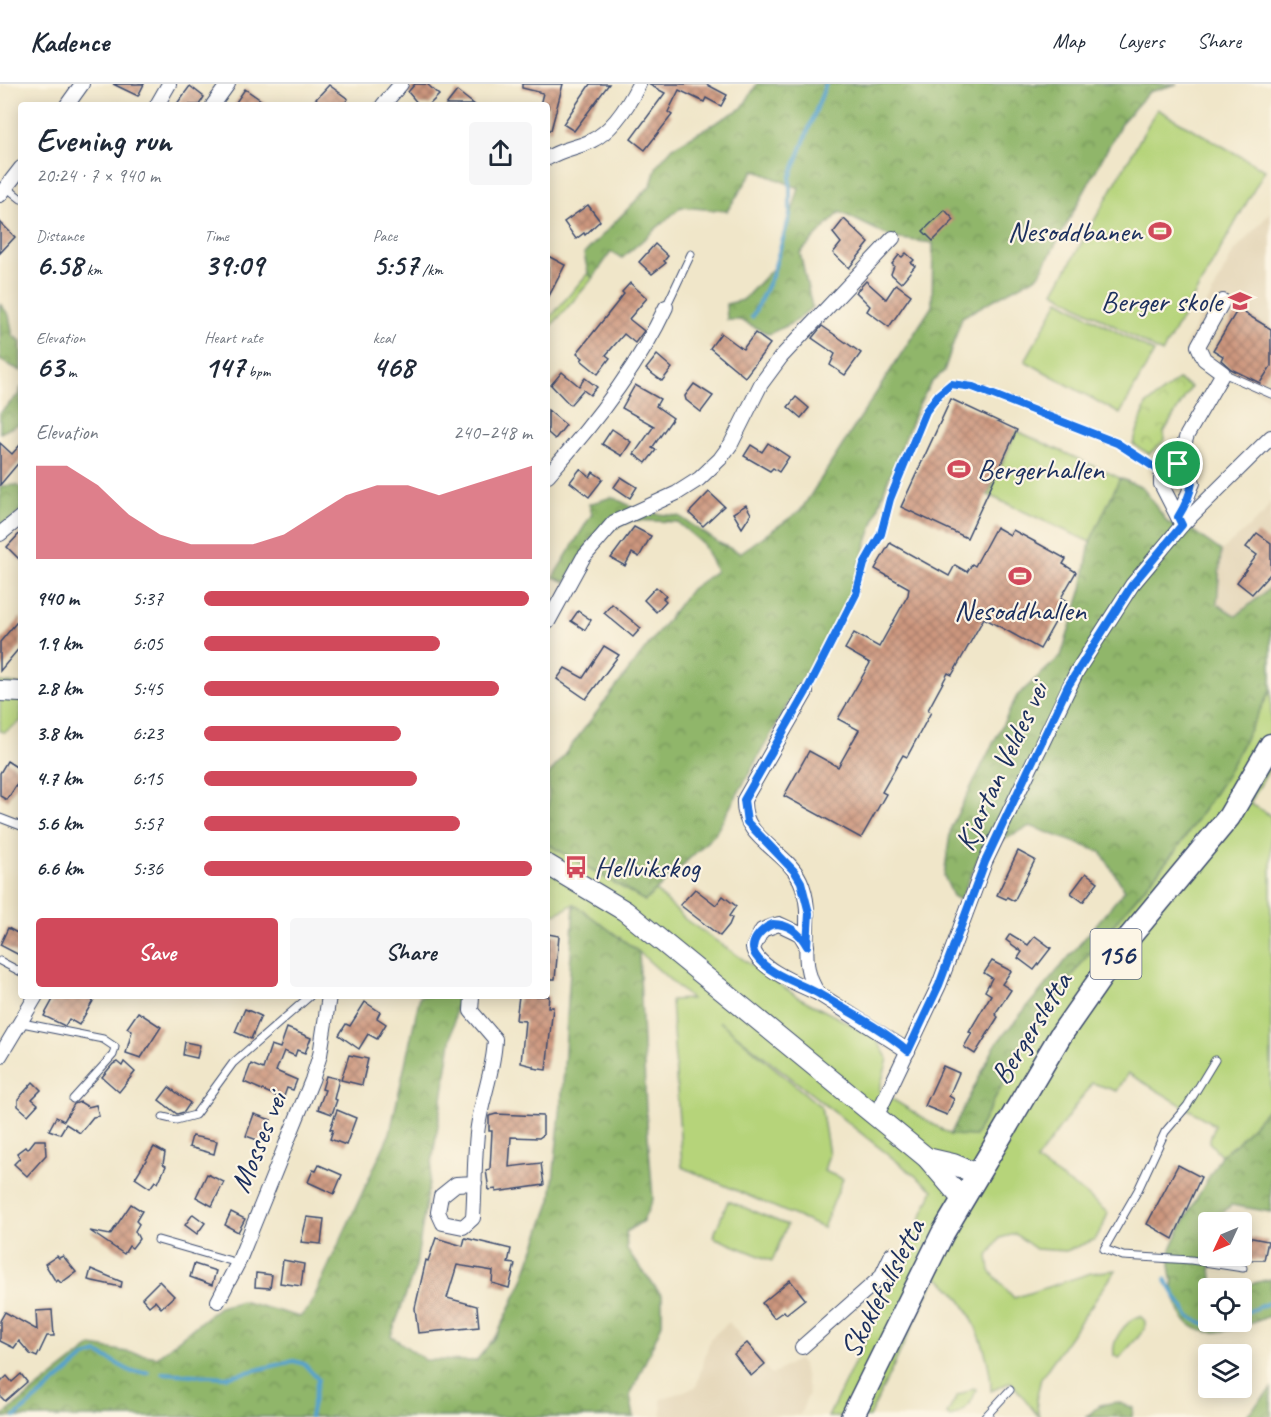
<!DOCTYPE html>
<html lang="en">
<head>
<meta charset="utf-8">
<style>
	body { margin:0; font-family:Caveat,sans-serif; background:#f6f6f7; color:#1f2937; height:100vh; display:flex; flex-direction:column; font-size:22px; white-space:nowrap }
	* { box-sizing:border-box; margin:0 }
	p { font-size:20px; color:#747a83 }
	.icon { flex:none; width:33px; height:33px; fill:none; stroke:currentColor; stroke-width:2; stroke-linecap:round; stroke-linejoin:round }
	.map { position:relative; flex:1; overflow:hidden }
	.drawer { position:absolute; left:18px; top:18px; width:532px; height:897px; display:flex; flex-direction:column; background:#fff; border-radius:6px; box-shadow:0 3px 15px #0003 }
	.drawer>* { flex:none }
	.needle { width:39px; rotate:226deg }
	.controls { position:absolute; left:1198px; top:1128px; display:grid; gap:12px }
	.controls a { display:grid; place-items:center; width:54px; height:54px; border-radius:6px; background:#fff; box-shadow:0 3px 15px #0003; font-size:30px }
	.pin { position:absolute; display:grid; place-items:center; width:51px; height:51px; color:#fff; margin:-26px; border:3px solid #fff; border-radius:50%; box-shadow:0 2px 6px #0007 }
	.round { display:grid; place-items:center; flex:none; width:63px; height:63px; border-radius:6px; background:#f6f6f7 }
	.headline { display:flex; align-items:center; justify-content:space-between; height:102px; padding:0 18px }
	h1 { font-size:33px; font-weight:800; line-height:45px }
	.figures { display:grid; grid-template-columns:repeat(3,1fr); gap:9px; height:102px; padding:6px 18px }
	.figures div { display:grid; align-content:center }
	.figures b { font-size:30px; font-weight:800 }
	.figures small { font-size:16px; font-weight:400 }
	.figures p { font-size:16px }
	.chart { height:168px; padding:12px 18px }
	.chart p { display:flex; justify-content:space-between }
	.chart svg { width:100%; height:108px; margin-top:6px; fill:#d1495b; opacity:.7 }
	.primary-button { display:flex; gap:12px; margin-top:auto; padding:12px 18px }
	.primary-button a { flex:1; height:69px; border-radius:6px; background:#d1495b; color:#fff; font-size:24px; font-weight:800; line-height:69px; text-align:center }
	.primary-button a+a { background:#f6f6f7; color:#1f2937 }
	ul { padding:0 18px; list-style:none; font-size:20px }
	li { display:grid; grid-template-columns:96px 72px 1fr; align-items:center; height:45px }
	li i { height:15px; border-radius:8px; background:#d1495b }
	header { display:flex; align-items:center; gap:36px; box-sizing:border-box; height:84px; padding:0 30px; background:#fff; border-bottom:2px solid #e0e1e3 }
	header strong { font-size:28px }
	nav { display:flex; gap:33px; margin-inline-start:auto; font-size:21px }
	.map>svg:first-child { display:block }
	.built { fill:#e4d6b8 }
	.grass { fill:#b6d47a; stroke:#68826c; stroke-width:1.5 }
	.forest { fill:url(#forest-crowns); stroke:#567264; stroke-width:1.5 }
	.park { fill:url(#park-crowns); stroke:#68826c; stroke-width:1.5 }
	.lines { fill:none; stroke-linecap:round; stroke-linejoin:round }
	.stream { stroke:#54a2cd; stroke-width:4 }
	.building { fill:url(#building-cross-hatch) }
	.service-casing { stroke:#3b4a6e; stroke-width:9 }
	.minor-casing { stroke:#3b4a6e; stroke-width:16 }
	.secondary-casing { stroke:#3b4a6e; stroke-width:22 }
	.primary-casing { stroke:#3b4a6e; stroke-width:25 }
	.service { stroke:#fff; stroke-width:7 }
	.minor { stroke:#fff; stroke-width:14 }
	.secondary { stroke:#fff; stroke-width:20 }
	.primary { stroke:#fff; stroke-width:22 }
	.route-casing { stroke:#fff; stroke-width:12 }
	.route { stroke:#1a73e8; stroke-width:8 }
	.labels { text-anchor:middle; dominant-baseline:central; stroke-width:4.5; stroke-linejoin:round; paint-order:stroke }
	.shield { fill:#fcf5e5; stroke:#5e6a86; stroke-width:1.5 }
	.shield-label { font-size:28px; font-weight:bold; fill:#1b2f5e }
	.poi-label { font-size:30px; fill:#1b2f5e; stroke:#fcf5e5; text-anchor:end }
	.street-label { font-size:30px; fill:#1b2f5e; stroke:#fcf5e5 }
</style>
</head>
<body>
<header>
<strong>Kadence</strong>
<nav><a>Map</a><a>Layers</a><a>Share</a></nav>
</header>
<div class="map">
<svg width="1271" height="1333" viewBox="0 0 1271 1333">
	<defs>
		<pattern id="forest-crowns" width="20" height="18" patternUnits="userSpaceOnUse" patternTransform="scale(1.5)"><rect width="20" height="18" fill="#90b66a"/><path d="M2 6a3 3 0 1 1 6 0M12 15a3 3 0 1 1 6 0" fill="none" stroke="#75945a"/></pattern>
		<pattern id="park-crowns" width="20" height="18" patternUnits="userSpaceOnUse" patternTransform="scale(1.5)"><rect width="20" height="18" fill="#b6d47a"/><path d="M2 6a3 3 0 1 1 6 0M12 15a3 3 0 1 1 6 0" fill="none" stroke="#9cb66c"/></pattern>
		<pattern id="building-cross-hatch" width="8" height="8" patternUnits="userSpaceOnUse" patternTransform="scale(1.5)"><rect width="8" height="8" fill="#cd977e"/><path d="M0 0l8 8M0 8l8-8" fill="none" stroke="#a67c6a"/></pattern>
	</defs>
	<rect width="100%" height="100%" fill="#fcf5e5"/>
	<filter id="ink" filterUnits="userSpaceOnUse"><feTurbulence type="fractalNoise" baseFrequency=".0167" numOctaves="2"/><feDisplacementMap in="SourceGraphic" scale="12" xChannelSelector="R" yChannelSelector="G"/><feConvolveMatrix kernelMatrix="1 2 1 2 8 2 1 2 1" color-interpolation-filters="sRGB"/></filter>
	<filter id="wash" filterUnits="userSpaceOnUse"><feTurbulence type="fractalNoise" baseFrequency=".008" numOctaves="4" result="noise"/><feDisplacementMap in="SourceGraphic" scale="24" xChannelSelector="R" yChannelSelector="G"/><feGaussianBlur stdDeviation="1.35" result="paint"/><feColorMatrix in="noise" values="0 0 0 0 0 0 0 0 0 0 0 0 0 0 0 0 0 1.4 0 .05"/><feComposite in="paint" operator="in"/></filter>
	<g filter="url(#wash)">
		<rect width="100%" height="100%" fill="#f0e6c9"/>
		<g class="built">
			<path d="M1271 128V316L1184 264 1233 169Z"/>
			<path d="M1271 417V503L1236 532 1217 520 1221 467 1263 431Z"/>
			<path d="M729 1238 772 1291 798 1275 803 1281 809 1309 800 1331 662 1333 661 1315 696 1303 710 1255Z"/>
		</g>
		<g class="grass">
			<path d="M1157 25 1265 86 1162 269 1054 208Z"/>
			<path d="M588 189 593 194 548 246V236Z"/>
			<path d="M1059 216 1154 268 1120 330 1025 277Z"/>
			<path d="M1017 347 1120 394 1090 458 988 411Z"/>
			<path d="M0 598 21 601V637L5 648 0 647Z"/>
			<path d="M1271 605V682L1250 719 1271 732V1021L1236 1060 1221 1071 1209 1058 1215 1041 1128 989 1117 1007 1092 999 1036 1077 1084 1109 1108 1129 1102 1145 1094 1156 1066 1167 1036 1165 1015 1150 1000 1154 988 1172 990 1187 1014 1214 1091 1189 1116 1186 1041 1294 1036 1316 1039 1333 1011 1298 991 1307C991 1271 969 1211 936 1193L869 1333H828L892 1202 933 1106 719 937 821 1023 829 1070 824 1087 843 1095 823 1144 682 1083 671 916 691 915 639 868 574 820 556 830 548 826V760L645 817 656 807 686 836 798 913 875 953 888 975 879 1007 949 1050 975 1052 1023 961 1083 877 1177 765 1224 695Z"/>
			<path d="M728 1117 787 1141 772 1177 713 1153Z"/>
			<path d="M1140 1232 1145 1237V1245L1122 1271 1119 1274 1114 1271C1111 1255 1126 1237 1140 1232Z"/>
			<path d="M973 1304 976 1305C973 1319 963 1329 950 1333L947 1330 957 1312Z"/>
		</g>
		<g class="forest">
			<path d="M757 0H1177L1149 8 1122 38 1039 191 962 233 944 287 931 299 918 322 886 401 851 507 715 750 645 817 548 760V692L691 505 716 487 703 460 677 438 632 436 591 455 566 498 553 493 592 430 589 420 612 413 645 429 679 432 719 459 740 469 801 426 932 222 933 159 893 154 840 128 800 169 812 223 794 238 769 250 740 236H727L726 220 743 216 776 181 799 104 754 86 727 127 681 123 622 174 611 168 593 194 588 189 584 170 651 101 657 81 673 63 742 24Z"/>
			<path d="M0 220 9 231 13 252 21 257V287L0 276Z"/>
			<path d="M21 303V339L0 349V329L19 310Z"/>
			<path d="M1120 394 1143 404 1168 439 1189 444 1221 467 1217 520 1236 532 1271 503V605L1224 695 1177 765 1083 877 1023 961 975 1052 950 1051 996 960 1125 806 1101 768 1030 742 1004 755 989 750 960 816 953 812 944 792 951 743 1017 612 1061 572 1082 505 1090 458Z"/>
			<path d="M17 401 21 404V427L0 445V402Z"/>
			<path d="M574 820 639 868 646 1026 653 1115 643 1137 626 1148 627 1166 662 1212V1240L630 1312 634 1333H1L92 1262 157 1273 219 1223 242 1217 300 1233 310 1222 390 1049 420 912H458L416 1182 391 1252 425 1276 476 1277 498 1249 523 1196 551 1116 563 1000Z"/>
			<path d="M1271 1021V1128L1231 1121 1214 1138H1209L1207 1146 1213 1204H1209V1238H1242V1204H1232L1271 1195V1231C1229 1250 1180 1267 1173 1202 1172 1191 1167 1174 1171 1165 1184 1133 1205 1102 1221 1071L1236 1060Z"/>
			<path d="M1271 1305V1333H1245Z"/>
			<path d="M1117 1318 1133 1324 1132 1333H1086L1100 1321Z"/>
		</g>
		<path class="park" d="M1178 296 1191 303 1164 348 1165 356 1149 370 1133 360 1146 321Z"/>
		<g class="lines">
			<g class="stream">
				<path d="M752 233 772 192 790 131V94L826 0"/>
				<path d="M1165 1195 1189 1233 1210 1242 1223 1238"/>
				<path d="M1242 1230 1271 1218"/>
				<path d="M162 1289 226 1293 294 1277 304 1280 318 1295 310 1333"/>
				<path d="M15 1333 85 1273 98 1269 132 1288H148"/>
			</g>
		</g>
		<g id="blocks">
			<g class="building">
				<path d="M113 0H144L138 12Z"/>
				<path d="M415 0H427L439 11 429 21H419L408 8Z"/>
				<path d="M522 0H563L551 46H548V21H540L543 9 522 4Z"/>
				<path d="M590 0H609L574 47 563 40Z"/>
				<path d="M648 0H706L727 11 721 22 706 14 704 18 679 6 668 28 672 31 645 66 631 55 665 9Z"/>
				<path d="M329 1 348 15 343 21H314L315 16Z"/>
				<path d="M190 2 204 13 199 21H176Z"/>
				<path d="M245 5 268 21H234Z"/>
				<path d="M457 7 475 21H446Z"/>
				<path d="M588 121 600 137 585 151 584 149 576 155 564 138Z"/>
				<path d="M945 126 954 136 933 157 923 147Z"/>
				<path d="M844 135 869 159 849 184 833 169 841 159 833 149Z"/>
				<path d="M0 138 15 153 0 169Z"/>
				<path d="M655 160 668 172 664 177 666 179 652 190 639 178Z"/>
				<path d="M906 169 914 176 911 179 915 182 901 199 891 190 894 182 892 180 899 171 902 173Z"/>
				<path d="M548 172 565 181 548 214Z"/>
				<path d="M866 197 886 215 896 200 911 211 889 243 867 227 870 222 856 208Z"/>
				<path d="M630 199 647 214 629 235 644 247 635 259 624 250 606 271 610 274 598 290 581 276 583 274 577 269 624 210 622 208Z"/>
				<path d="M1238 225 1271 245V282L1260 299 1231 285 1221 276 1223 272 1213 266Z"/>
				<path d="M822 242 861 269 845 291 830 281 835 270 812 254Z"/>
				<path d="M721 249 743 265 755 249 770 260 745 293 710 264Z"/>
				<path d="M657 271 672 284 662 297 646 285Z"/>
				<path d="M562 288 579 302 585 294 597 303 590 311 583 306 570 321 551 301Z"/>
				<path d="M694 300 713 312 701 328 686 316 685 312Z"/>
				<path d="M635 301 660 315 656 322 673 334 652 364 656 366 646 379 634 370 654 342 622 324Z"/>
				<path d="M796 313 809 324 801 334 788 323Z"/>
				<path d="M951 315 1017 346 967 454 901 423Z"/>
				<path d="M548 326 566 341 555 355 548 349Z"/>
				<path d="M612 345 631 358 622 372 602 360Z"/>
				<path d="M0 359 12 370 21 360V376L0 401Z"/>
				<path d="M768 359 789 373 779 388 773 384 770 387 744 372 751 361 762 368Z"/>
				<path d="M580 385 590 393 593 388 603 395 589 413 570 398Z"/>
				<path d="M621 393 637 403 630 414 614 403Z"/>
				<path d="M709 408 724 422 703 442 689 429Z"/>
				<path d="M746 421 751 430 742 444 733 429Z"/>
				<path d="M634 443 651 452 639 473 632 469 625 482 611 474Z"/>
				<path d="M996 443 1010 451 1013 446 1039 460 1066 475 1063 480 1076 488 1061 514 1067 517 1040 565 984 534 952 591 948 589 928 626 931 628 907 673 903 671 882 708 886 710 861 754 784 712 809 667 838 683 859 646 838 635 870 579 845 565 854 549 879 563 908 511 909 504 875 485 890 459 949 492 955 481 967 488 972 480 975 482Z"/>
				<path d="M21 448V477L7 463Z"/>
				<path d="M1257 449 1271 459V489L1252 510 1237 498 1257 471 1246 463Z"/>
				<path d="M656 503 666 512 663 514 666 517 656 528 644 516Z"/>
				<path d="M612 520 641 544 633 553 604 529Z"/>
				<path d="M578 527 591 536 585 546 571 537Z"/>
				<path d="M21 533V562L0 587V558Z"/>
				<path d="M604 562 619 571 586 615 557 595 565 584 583 594Z"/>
				<path d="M7 677 21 686V694L7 716 0 712V689Z"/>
				<path d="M1018 767 1035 776 1014 817 1007 813 1006 815 997 811Z"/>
				<path d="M1086 789 1098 798 1083 818 1071 809Z"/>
				<path d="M695 805 716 821 723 812 736 822 729 832 732 834 729 841 720 852 680 821Z"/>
				<path d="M8 844 21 851V872L0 861Z"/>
				<path d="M548 850 559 852 555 895H548Z"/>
				<path d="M1010 850 1028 861 1035 852 1051 864 1034 886 1018 874 1022 868 1006 856Z"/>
				<path d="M992 877 1011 887 1002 900 1011 906 995 930 998 933 975 970 964 963 972 949 969 948 991 911 985 907 992 894 984 889Z"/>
				<path d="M55 912H96L79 941 69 935 65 942 44 932Z"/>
				<path d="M519 912H549L548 923H553L546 986 533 984V982L521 979 525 937 516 936Z"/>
				<path d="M365 918 380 928 377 934 386 940 377 955 368 950 359 965 339 951 346 940 350 942Z"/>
				<path d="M245 925 261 932 251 955 235 948Z"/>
				<path d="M138 928 161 943 141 974 126 969 132 947 127 944Z"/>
				<path d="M287 944 311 954 305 969 297 966 295 972 284 967 276 987 297 996 293 1006 287 1004 283 1015 244 998 251 980 263 985 271 961 280 964Z"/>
				<path d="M185 958 200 961 197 974 183 971Z"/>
				<path d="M349 971 368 975 362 1001 341 996Z"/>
				<path d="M117 978 122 982 124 978 135 988 119 1008 102 993 113 980Z"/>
				<path d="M943 982 959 989 949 1012 954 1015 947 1031 925 1022Z"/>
				<path d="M326 992 339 995 334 1015 337 1016 332 1030 318 1025 325 1006 322 1005Z"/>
				<path d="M33 998 41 1006 32 1015 38 1020 28 1031 18 1022V1015Z"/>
				<path d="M169 1003 190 1019 184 1028 177 1030 159 1016Z"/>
				<path d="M80 1018 88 1023 96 1021 99 1032 93 1033 80 1049 66 1040 60 1050 49 1046 56 1033 64 1037 74 1020Z"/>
				<path d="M337 1026 356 1034 346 1061 330 1055 333 1046 330 1045Z"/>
				<path d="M254 1030 271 1036 263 1058 246 1052Z"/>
				<path d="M496 1030 543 1032V1051L539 1054 511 1053 509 1083 541 1079 544 1101 496 1108V1105L489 1106 486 1086 490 1085 492 1047H489V1032Z"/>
				<path d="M192 1052 217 1057 214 1070 189 1063Z"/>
				<path d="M35 1056H45L46 1071 27 1092 14 1080 20 1074 17 1069 25 1063 28 1065Z"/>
				<path d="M154 1063 165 1069 163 1080 166 1082 158 1099 155 1097 150 1104 135 1094Z"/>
				<path d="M319 1081 342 1091 334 1110 308 1098 313 1086 316 1087Z"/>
				<path d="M1178 1081 1201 1093 1173 1155 1147 1140Z"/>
				<path d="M207 1090 224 1098 212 1122 196 1113Z"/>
				<path d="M131 1120 142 1127 136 1137 139 1140 135 1147 139 1155 132 1164 129 1162 124 1170 90 1147 110 1151Z"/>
				<path d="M231 1128 245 1135 238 1148 225 1141Z"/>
				<path d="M193 1130 205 1139 197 1150 185 1141Z"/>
				<path d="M307 1133 324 1135 321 1160 301 1158Z"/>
				<path d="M1242 1152 1268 1157 1264 1176H1242Z"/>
				<path d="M436 1154 463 1162 465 1154 511 1165 508 1179 515 1180 509 1204 492 1199 493 1187 457 1181 447 1214 477 1222 479 1243 418 1249 415 1224 426 1176 428 1177Z"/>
				<path d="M57 1172 59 1174 63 1172 76 1188 61 1199 58 1196 56 1198 45 1180Z"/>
				<path d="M283 1176 304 1180 301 1202 280 1199Z"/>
				<path d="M194 1180 216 1187 212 1201 190 1193Z"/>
				<path d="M91 1185 122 1198 121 1203 88 1196Z"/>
				<path d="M256 1189 272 1191 270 1204 255 1203Z"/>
				<path d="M790 1196 805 1215 786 1230 784 1227 774 1234 762 1219Z"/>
				<path d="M159 1197 174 1212 161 1224 155 1217 149 1222 142 1214Z"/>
				<path d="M52 1226 54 1252H47L37 1273 30 1270 19 1257 14 1264 0 1257V1237L5 1228 37 1246 36 1227Z"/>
				<path d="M747 1259 765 1280 751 1292 734 1270Z"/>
				<path d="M21 1290 27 1298 5 1317 0 1312V1299L7 1292 12 1298Z"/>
			</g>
		</g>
	</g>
	<g filter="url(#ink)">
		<use href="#blocks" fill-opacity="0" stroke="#3b4a6e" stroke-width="1.5"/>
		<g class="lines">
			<g class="service-casing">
				<g id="service">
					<path d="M6 103 21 115"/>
					<path d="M666 223 691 170"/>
					<path d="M1223 289 1271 310"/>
					<path d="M806 608 856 510 864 480 881 450 890 415 925 327 939 310 951 300 973 303 1117 359 1163 389"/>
					<path d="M0 734 21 742"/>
					<path d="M0 877 21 888"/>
					<path d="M22 939 103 955 115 963 113 971 73 1015"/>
					<path d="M1215 976 1187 1022 1165 1048 1138 1106 1104 1165 1123 1172 1191 1176 1243 1184"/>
					<path d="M163 1033 176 1036 195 1031 233 979 310 912"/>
					<path d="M158 1156 238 1179"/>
					<path d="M985 1333 1010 1306"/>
				</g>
			</g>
			<g class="minor-casing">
				<g id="minor">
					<path d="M67 21 82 0"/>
					<path d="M157 21 169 0"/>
					<path d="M213 21 228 0"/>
					<path d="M383 21 401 0"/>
					<path d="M548 74C561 65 577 64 591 57 612 47 629 20 639 0"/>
					<path d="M0 111 21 84"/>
					<path d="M1178 380 1187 351 1223 289 1204 275 1198 262 1223 217"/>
					<path d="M548 391C593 341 637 285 666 223"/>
					<path d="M1178 433 1193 399 1188 384 1178 380 1168 383 1161 394V400L1182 441"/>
					<path d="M0 450 21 433"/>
					<path d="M548 538 583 474 614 438 677 409 699 395 720 375 731 360 761 300 781 273 893 154"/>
					<path d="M806 608 744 716C742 755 785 765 800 796 818 834 793 877 819 910L908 967"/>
					<path d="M807 862 800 850 779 840 762 846 753 864C757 884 800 901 817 909"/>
					<path d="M472 912 471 927 495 955C494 988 480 1018 477 1050 474 1078 475 1107 473 1134L463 1143 443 1139 438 1128 441 1112 456 1100 475 1099"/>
					<path d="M0 972 36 912"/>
					<path d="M876 1033 939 901 985 778 1077 587 1132 501 1148 482 1182 441 1271 353"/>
					<path d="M218 1217 238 1179 312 996 320 971 329 912"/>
					<path d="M802 1263 881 1193 892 1170"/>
				</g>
			</g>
			<g class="secondary-casing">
				<g id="secondary">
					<path d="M0 607 21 608"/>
					<path d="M548 781 625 827 927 1074 962 1115"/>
					<path d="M927 1074 953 1080 977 1090"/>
				</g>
			</g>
			<g class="primary-casing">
				<path id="primary" d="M852 1333 943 1149 1060 952 1127 856 1229 733 1271 661"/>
			</g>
			<use href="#service" class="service"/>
			<use href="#minor" class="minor"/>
			<use href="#secondary" class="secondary"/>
			<use href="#primary" class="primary"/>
		</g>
	</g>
	<g class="lines" filter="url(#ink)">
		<g class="route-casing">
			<path id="route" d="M951 300 973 303 1117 359 1163 389 1173 381C1206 379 1188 417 1178 433L1182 441 1132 501 1068 602 985 778 939 901 908 967C882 945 848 927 819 910 800 899 769 891 756 872 747 859 761 845 773 840 789 840 799 848 807 862L809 829 801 798 795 788 747 738 744 716 806 608 856 510 864 480 881 450 890 415 926 327 939 310Z"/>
		</g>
		<use href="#route" class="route"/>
	</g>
	<defs>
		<g id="stadium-bare" transform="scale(1.8)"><path d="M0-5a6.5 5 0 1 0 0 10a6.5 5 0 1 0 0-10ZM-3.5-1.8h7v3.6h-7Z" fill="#d1495b" stroke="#fcf5e5" stroke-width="2.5" paint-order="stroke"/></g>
		<g id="school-bare" transform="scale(1.8)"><path d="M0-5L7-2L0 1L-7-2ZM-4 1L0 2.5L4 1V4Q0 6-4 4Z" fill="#d1495b" stroke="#fcf5e5" stroke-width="2.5" paint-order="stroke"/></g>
		<g id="bus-bare" transform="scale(1.8)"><path d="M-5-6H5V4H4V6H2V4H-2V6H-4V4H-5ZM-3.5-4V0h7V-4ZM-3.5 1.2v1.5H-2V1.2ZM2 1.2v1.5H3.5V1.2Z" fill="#d1495b" stroke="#fcf5e5" stroke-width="2.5" paint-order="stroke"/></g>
	</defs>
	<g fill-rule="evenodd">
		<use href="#stadium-bare" x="1160" y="147"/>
		<use href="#school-bare" x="1240" y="217"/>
		<use href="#stadium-bare" x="959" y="385"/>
		<use href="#stadium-bare" x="1020" y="492"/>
		<use href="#bus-bare" x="576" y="783"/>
	</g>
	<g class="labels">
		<rect class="shield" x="1090.5" y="845" width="51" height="50" rx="4.5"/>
		<g class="shield-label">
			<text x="1116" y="870">156</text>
		</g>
		<g class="poi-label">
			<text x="1142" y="147">Nesoddbanen</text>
			<text x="1222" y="217">Berger skole</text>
			<text x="977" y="385" text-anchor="start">Bergerhallen</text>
			<text x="1020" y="526" text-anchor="middle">Nesoddhallen</text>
			<text x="594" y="783" text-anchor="start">Hellvikskog</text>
		</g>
		<g class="street-label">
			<text transform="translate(1001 682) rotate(-65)">Kjartan Veldes vei</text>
			<text transform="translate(1031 944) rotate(-58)">Bergersletta</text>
			<text transform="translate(258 1058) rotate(-68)">Mosses vei</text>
			<text transform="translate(882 1204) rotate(-63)">Skoklefallsletta</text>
		</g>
	</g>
</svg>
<div class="controls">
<a><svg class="needle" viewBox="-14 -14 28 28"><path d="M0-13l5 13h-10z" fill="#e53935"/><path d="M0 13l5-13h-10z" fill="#747a83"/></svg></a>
<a><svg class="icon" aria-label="locate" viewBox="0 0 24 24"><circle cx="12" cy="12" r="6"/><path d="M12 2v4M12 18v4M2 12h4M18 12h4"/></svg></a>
<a><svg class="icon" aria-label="layers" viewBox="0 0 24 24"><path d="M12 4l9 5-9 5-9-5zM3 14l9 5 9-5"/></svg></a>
</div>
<div class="pin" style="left:1178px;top:380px;background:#1e9e55"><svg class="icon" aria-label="arrive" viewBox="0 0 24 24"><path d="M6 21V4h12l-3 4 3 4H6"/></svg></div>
<section class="drawer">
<div class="headline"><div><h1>Evening run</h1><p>20:24 · 7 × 940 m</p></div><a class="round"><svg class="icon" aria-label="share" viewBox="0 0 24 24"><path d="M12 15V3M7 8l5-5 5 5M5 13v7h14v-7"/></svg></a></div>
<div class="figures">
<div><p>Distance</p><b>6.58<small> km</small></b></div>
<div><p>Time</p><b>39:09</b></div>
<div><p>Pace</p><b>5:57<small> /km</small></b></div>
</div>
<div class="figures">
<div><p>Elevation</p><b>63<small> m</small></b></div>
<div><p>Heart rate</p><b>147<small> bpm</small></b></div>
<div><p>kcal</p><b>468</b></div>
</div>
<div class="chart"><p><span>Elevation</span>240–248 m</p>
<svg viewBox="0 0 160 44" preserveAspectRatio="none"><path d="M0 44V6L10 6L20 14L30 26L40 34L50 38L60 38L70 38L80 34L90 26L100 18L110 14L120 14L130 18L140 14L150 10L160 6V44z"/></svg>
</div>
<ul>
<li><b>940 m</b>5:37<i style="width:99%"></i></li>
<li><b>1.9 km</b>6:05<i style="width:72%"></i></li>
<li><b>2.8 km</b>5:45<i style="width:90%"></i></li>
<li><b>3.8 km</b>6:23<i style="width:60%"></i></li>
<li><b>4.7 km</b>6:15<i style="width:65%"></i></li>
<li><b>5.6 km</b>5:57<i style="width:78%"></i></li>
<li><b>6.6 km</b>5:36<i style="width:100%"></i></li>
</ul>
<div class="primary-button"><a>Save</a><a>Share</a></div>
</section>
</div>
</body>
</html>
